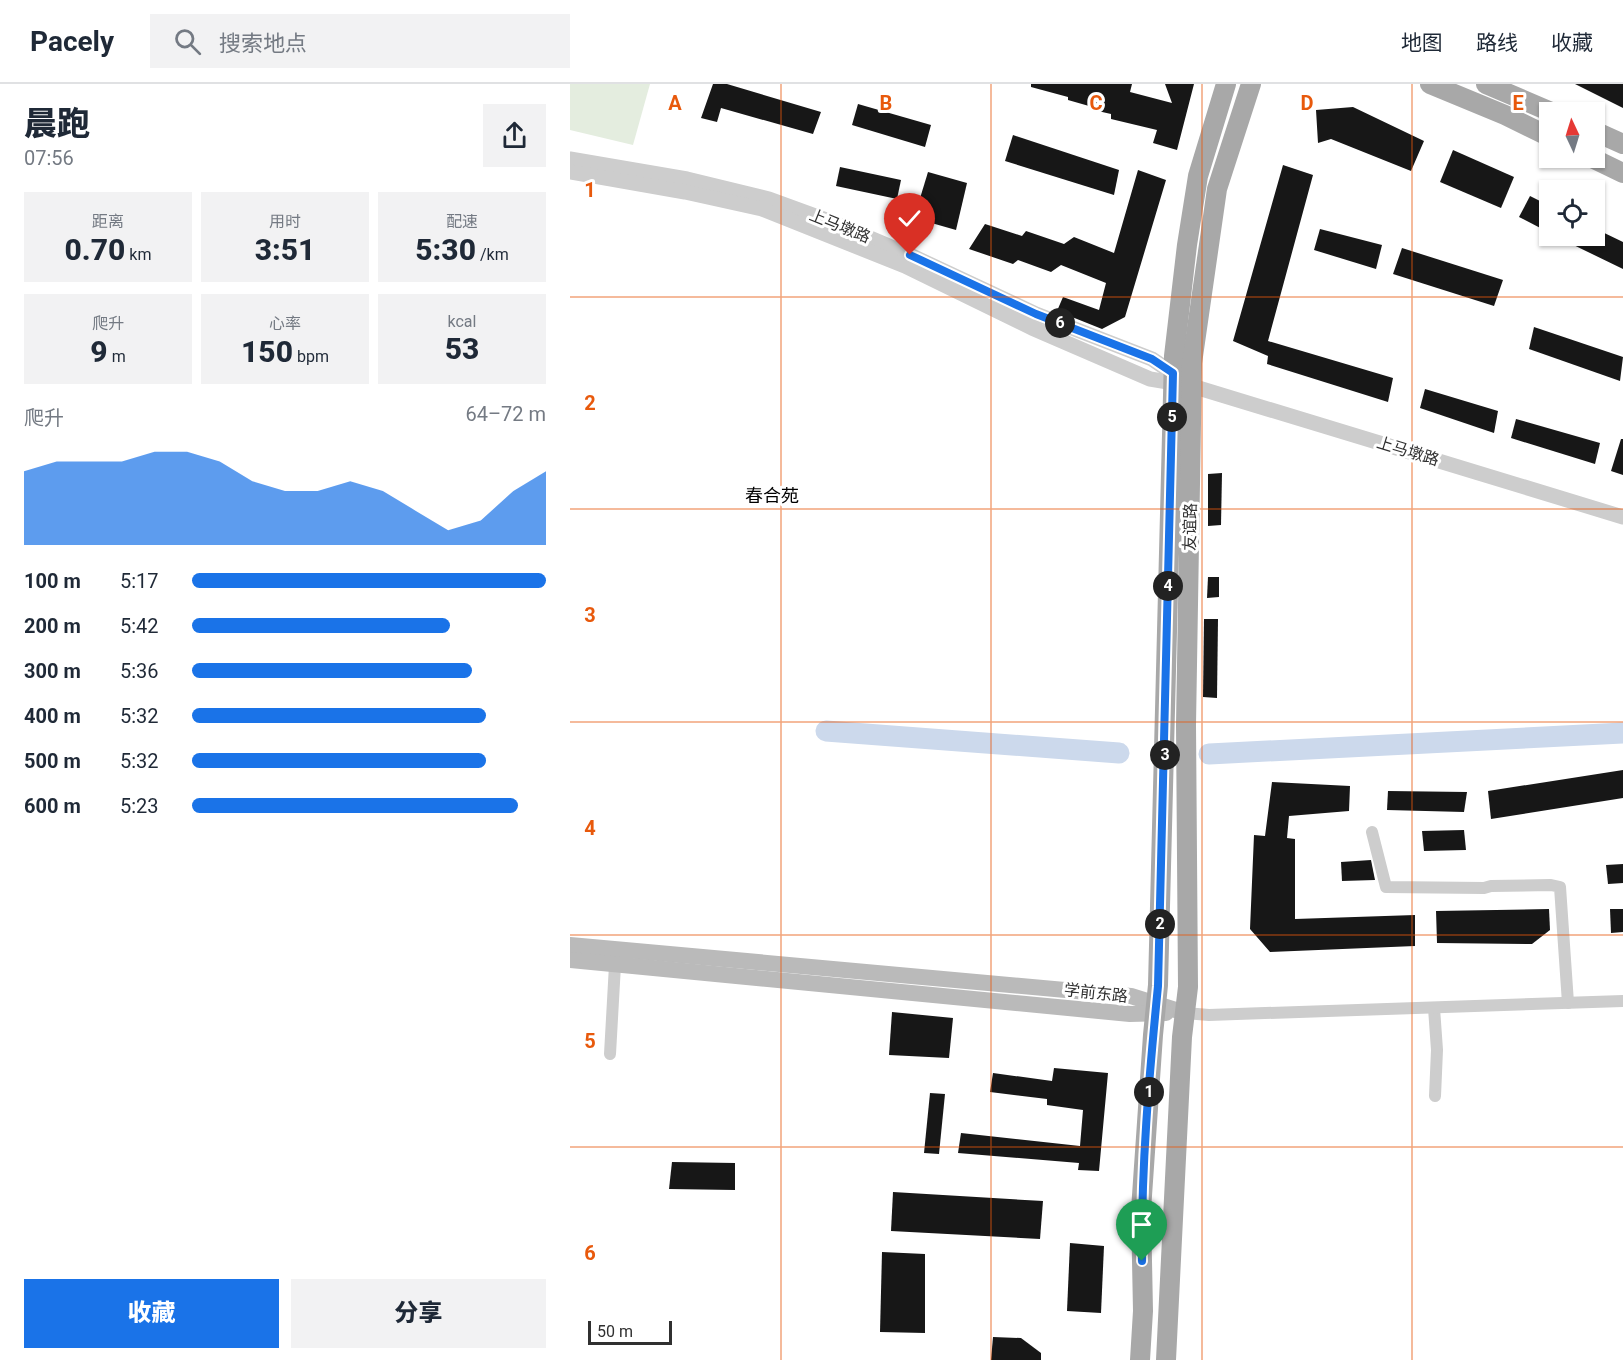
<!DOCTYPE html>
<html lang="zh">
<head>
<meta charset="utf-8">
<style>
	body { margin:0; font-family:Roboto,"Noto Sans SC",sans-serif; background:#f2f2f3; color:#1f2937; height:100vh; display:flex; flex-direction:column; font-size:22px; white-space:nowrap }
	* { box-sizing:border-box; margin:0 }
	p { font-size:20px; color:#747a83 }
	.icon { flex:none; width:33px; height:33px; fill:none; stroke:currentColor; stroke-width:2; stroke-linecap:round; stroke-linejoin:round }
	.map { position:relative; flex:1; overflow:hidden }
	.drawer { display:flex; flex-direction:column; background:#fff; width:570px }
	.drawer>* { flex:none }
	.needle { width:39px; rotate:356deg }
	.controls { position:absolute; left:969px; top:18px; display:grid; gap:12px }
	.controls a { display:grid; place-items:center; width:66px; height:66px; border-radius:0px; background:#fff; box-shadow:0 2px 4px #0004; font-size:30px }
	.scale { position:absolute; left:18px; bottom:15px; width:84px; box-sizing:border-box; padding-left:6px; border:3px solid #303030; border-top:0; font-size:16px; line-height:21px; white-space:nowrap; color:#303030; -webkit-text-stroke:4px #fff; paint-order:stroke }
	.pin { position:absolute; display:grid; place-items:center; width:51px; height:51px; color:#fff; margin:-62px -26px; border-radius:50% 50% 50% 0; rotate:-45deg; box-shadow:0 0 6px #0007 }
	.pin .icon { rotate:45deg }
	.km { position:absolute; width:30px; height:30px; margin:-15px; border-radius:50%; background:#222; color:#fff; font-size:16px; line-height:30px; text-align:center }
	.round { display:grid; place-items:center; flex:none; width:63px; height:63px; border-radius:0px; background:#f2f2f3 }
	.summary { display:flex; align-items:center; justify-content:space-between; height:102px; padding:0 24px }
	h1 { font-size:33px; font-weight:800; line-height:45px }
	.figures { display:grid; grid-template-columns:repeat(3,1fr); gap:9px; height:102px; padding:6px 24px }
	.figures div { display:grid; align-content:center; border-radius:0px; background:#f2f2f3; text-align:center }
	.figures b { font-size:30px; font-weight:800 }
	.figures small { font-size:16px; font-weight:400 }
	.figures p { font-size:16px }
	.chart { height:168px; padding:12px 24px }
	.chart p { display:flex; justify-content:space-between }
	.chart svg { width:100%; height:108px; margin-top:6px; fill:#1a73e8; opacity:.7 }
	.cta { display:flex; gap:12px; margin-top:auto; padding:12px 24px }
	.cta a { flex:1; height:69px; border-radius:0px; background:#1a73e8; color:#fff; font-size:24px; font-weight:800; line-height:69px; text-align:center }
	.cta a+a { background:#f2f2f3; color:#1f2937 }
	ul { padding:0 24px; list-style:none; font-size:20px }
	li { display:grid; grid-template-columns:96px 72px 1fr; align-items:center; height:45px }
	li i { height:15px; border-radius:8px; background:#1a73e8 }
	header { display:flex; align-items:center; gap:36px; box-sizing:border-box; height:84px; padding:0 30px; background:#fff; border-bottom:2px solid #e0e1e3 }
	header strong { font-size:28px }
	nav { display:flex; gap:33px; margin-inline-start:auto; font-size:21px }
	.search { width:420px; height:54px; background:#f2f2f3; display:flex; align-items:center; gap:15px; box-sizing:border-box; padding:0 21px; border-radius:0px; color:#747a83; font-size:22px }
	main { display:flex; flex:1; min-height:0 }
	.map>svg:first-child { display:block }
	.green { fill:#e4eddf }
	.lines { fill:none; stroke-linecap:round; stroke-linejoin:round }
	.river { stroke:#ccd9ec; stroke-width:21 }
	.building { fill:#171717 }
	.minor { stroke:#cdcdcd; stroke-width:12 }
	.tertiary { stroke:#cdcdcd; stroke-width:15 }
	.secondary { stroke:#bababa; stroke-width:16 }
	.primary { stroke:#a8a8a8; stroke-width:20 }
	.route-casing { stroke:#fff; stroke-width:12 }
	.route { stroke:#1a73e8; stroke-width:8 }
	.grid { fill:none; stroke:#e8590c; stroke-width:1.5; stroke-opacity:0.55 }
	.labels { text-anchor:middle; dominant-baseline:central; stroke-width:6; stroke-linejoin:round; paint-order:stroke }
	.street-label { font-size:16px; fill:#303030; stroke:#fff }
	.neighbourhood-label { font-size:18px; fill:#000; stroke:#fff }
	.grid-label { font-size:20px; text-anchor:middle; font-weight:bold; fill:#e8590c; stroke:#fff; stroke-width:6; stroke-linejoin:round; paint-order:stroke }
</style>
</head>
<body>
<header>
<strong>Pacely</strong>
<div class="search"><svg class="icon" aria-label="search" viewBox="0 0 24 24"><circle cx="10" cy="10" r="6"/><path d="M15 15l6 6"/></svg>搜索地点</div>
<nav><a>地图</a><a>路线</a><a>收藏</a></nav>
</header>
<main>
<section class="drawer">
<div class="summary"><div><h1>晨跑</h1><p>07:56</p></div><a class="round"><svg class="icon" aria-label="share" viewBox="0 0 24 24"><path d="M12 15V3M7 8l5-5 5 5M5 13v7h14v-7"/></svg></a></div>
<div class="figures">
<div><p>距离</p><b>0.70<small> km</small></b></div>
<div><p>用时</p><b>3:51</b></div>
<div><p>配速</p><b>5:30<small> /km</small></b></div>
</div>
<div class="figures">
<div><p>爬升</p><b>9<small> m</small></b></div>
<div><p>心率</p><b>150<small> bpm</small></b></div>
<div><p>kcal</p><b>53</b></div>
</div>
<div class="chart"><p><span>爬升</span>64–72 m</p>
<svg viewBox="0 0 160 44" preserveAspectRatio="none"><path d="M0 44V14L10 10L20 10L30 10L40 6L50 6L60 10L70 18L80 22L90 22L100 18L110 22L120 30L130 38L140 34L150 22L160 14V44z"/></svg>
</div>
<ul>
<li><b>100 m</b>5:17<i style="width:100%"></i></li>
<li><b>200 m</b>5:42<i style="width:73%"></i></li>
<li><b>300 m</b>5:36<i style="width:79%"></i></li>
<li><b>400 m</b>5:32<i style="width:83%"></i></li>
<li><b>500 m</b>5:32<i style="width:83%"></i></li>
<li><b>600 m</b>5:23<i style="width:92%"></i></li>
</ul>
<div class="cta"><a>收藏</a><a>分享</a></div>
</section>
<div class="map">
<svg width="1053" height="1276" viewBox="0 0 1053 1276">
	<rect width="100%" height="100%" fill="#fff"/>
	<path class="green" d="M0 0H80L63 61 0 46Z"/>
	<g class="lines">
		<g class="river">
			<path d="M256 647 549 669"/>
			<path d="M639 670 1053 649"/>
		</g>
	</g>
	<g class="building">
		<path d="M143 0H157L251 28 243 50 151 24 147 38 131 34Z"/>
		<path d="M461 0H562L560 8 602 19 595 0H624L607 66 583 59 587 46 541 35V30L519 25V22L498 16V13L461 3Z"/>
		<path d="M1005 0H1053V24Z"/>
		<path d="M288 20 361 41 355 63 282 41Z"/>
		<path d="M783 23 854 57 841 87 761 55 748 59 746 26Z"/>
		<path d="M443 51 549 86 544 111 435 77Z"/>
		<path d="M883 66 944 93 931 124 870 98Z"/>
		<path d="M713 81 743 91 698 257 823 294 818 318 697 280 698 272 663 257Z"/>
		<path d="M270 83 331 96 327 115 266 102Z"/>
		<path d="M568 86 596 96 555 233 532 245 487 227 493 213 529 226 536 199 491 181 481 188 448 176 443 180 399 165 415 140 452 152 456 147 494 160 504 153 544 169Z"/>
		<path d="M358 88 397 99 386 146 344 134Z"/>
		<path d="M960 112 980 122V149L949 133Z"/>
		<path d="M1024 144 1053 158V185L985 152H1024Z"/>
		<path d="M750 145 812 161 806 185 744 166Z"/>
		<path d="M832 164 933 196 924 222 823 190Z"/>
		<path d="M964 243 1053 273 1050 297 959 265Z"/>
		<path d="M855 305 928 327 924 349 850 324Z"/>
		<path d="M946 335 1030 359 1025 380 941 354Z"/>
		<path d="M1051 355H1053V391L1041 387Z"/>
		<path d="M652 389 651 441 638 442V390Z"/>
		<path d="M638 493H649V513L637 514Z"/>
		<path d="M634 535H648L647 614 633 613Z"/>
		<path d="M1053 686V714L921 735 918 707Z"/>
		<path d="M702 698 780 702 779 727 719 732 717 754 725 755V835L845 831V862L700 868 680 845 684 751 695 752Z"/>
		<path d="M818 707 897 708 894 728 817 726Z"/>
		<path d="M894 746 896 766 854 767 852 747Z"/>
		<path d="M801 776 805 796 772 797 771 778Z"/>
		<path d="M1053 780V799L1038 800 1036 781Z"/>
		<path d="M979 825 980 846 962 860 867 859 866 827Z"/>
		<path d="M1040 825H1053V848L1041 849Z"/>
		<path d="M322 928 383 934 379 974 319 971Z"/>
		<path d="M484 984 538 989 529 1087 508 1086 509 1079 388 1069 391 1049 510 1062 513 1026 477 1021V1015L420 1008 423 989 482 997Z"/>
		<path d="M360 1009 375 1010 369 1070 354 1069Z"/>
		<path d="M102 1078 165 1079V1106L99 1105Z"/>
		<path d="M323 1108 473 1117 470 1155 321 1147Z"/>
		<path d="M500 1159 534 1162 531 1229 497 1227Z"/>
		<path d="M312 1168 355 1170V1249L310 1248Z"/>
		<path d="M423 1253 451 1254 471 1269V1276H421Z"/>
	</g>
	<g class="lines">
		<g class="minor">
			<path d="M802 748 816 803 914 804 921 802 981 801 990 803 998 919"/>
			<path d="M864 924 867 966 865 1012"/>
			<path d="M615 929 639 931 1053 917"/>
			<path d="M40 970 45 881"/>
		</g>
		<g class="tertiary">
			<path d="M0 75 117 95 199 115 262 138 340 171 466 230 582 275 610 294"/>
			<path d="M0 88 115 108 192 125 335 182 462 244 580 295 622 302 1053 433"/>
		</g>
		<g class="secondary">
			<path d="M0 861 561 912 615 929"/>
			<path d="M0 876 560 930 596 929"/>
		</g>
		<g class="primary">
			<path d="M860 0 935 31 980 53"/>
			<path d="M916 0 981 28"/>
			<path d="M1024 47 1053 60"/>
			<path d="M1022 74 1053 89"/>
			<path d="M570 1276 573 1227 571 1126 583 951 588 901 604 272 617 161 628 92 656 0"/>
			<path d="M596 1276 612 953 618 903 616 641 622 279 647 105 681 0"/>
		</g>
	</g>
	<g class="lines">
		<g class="route-casing">
			<path id="route" d="M340 171 466 230 582 275 603 289 588 902C579 993 571 1085 572 1177"/>
		</g>
		<use href="#route" class="route"/>
	</g>
	<path class="grid" d="M211 0V1276M421 0V1276M632 0V1276M842 0V1276M0 213H1053M0 425H1053M0 638H1053M0 851H1053M0 1063H1053"/>
	<g class="labels">
		<g class="street-label">
			<text transform="translate(270 142) rotate(22)">上马墩路</text>
			<text transform="translate(838 367) rotate(17)">上马墩路</text>
			<text transform="translate(620 443) rotate(-89)">友谊路</text>
			<text transform="translate(526 909) rotate(6)">学前东路</text>
		</g>
		<g class="neighbourhood-label">
			<text x="202" y="411">春合苑</text>
		</g>
	</g>
	<g class="grid-label">
		<text x="105" y="26">A</text>
		<text x="316" y="26">B</text>
		<text x="526" y="26">C</text>
		<text x="737" y="26">D</text>
		<text x="948" y="26">E</text>
		<text x="20" y="113">1</text>
		<text x="20" y="326">2</text>
		<text x="20" y="538">3</text>
		<text x="20" y="751">4</text>
		<text x="20" y="964">5</text>
		<text x="20" y="1176">6</text>
	</g>
</svg>
<div class="controls">
<a><svg class="needle" viewBox="-14 -14 28 28"><path d="M0-13l5 13h-10z" fill="#e53935"/><path d="M0 13l5-13h-10z" fill="#747a83"/></svg></a>
<a><svg class="icon" aria-label="locate" viewBox="0 0 24 24"><circle cx="12" cy="12" r="6"/><path d="M12 2v4M12 18v4M2 12h4M18 12h4"/></svg></a>
</div>
<div class="scale">50 m</div>
<div class="pin" style="left:572px;top:1177px;background:#1e9e55"><svg class="icon" aria-label="arrive" viewBox="0 0 24 24"><path d="M6 21V4h12l-3 4 3 4H6"/></svg></div>
<div class="pin" style="left:340px;top:171px;background:#d93025"><svg class="icon" aria-label="check" viewBox="0 0 24 24"><path d="M5 12l5 5 9-10"/></svg></div>
<b class="km" style="left:579px;top:1008px">1</b>
<b class="km" style="left:590px;top:840px">2</b>
<b class="km" style="left:595px;top:671px">3</b>
<b class="km" style="left:598px;top:502px">4</b>
<b class="km" style="left:602px;top:333px">5</b>
<b class="km" style="left:490px;top:239px">6</b>
</div>
</main>
</body>
</html>
